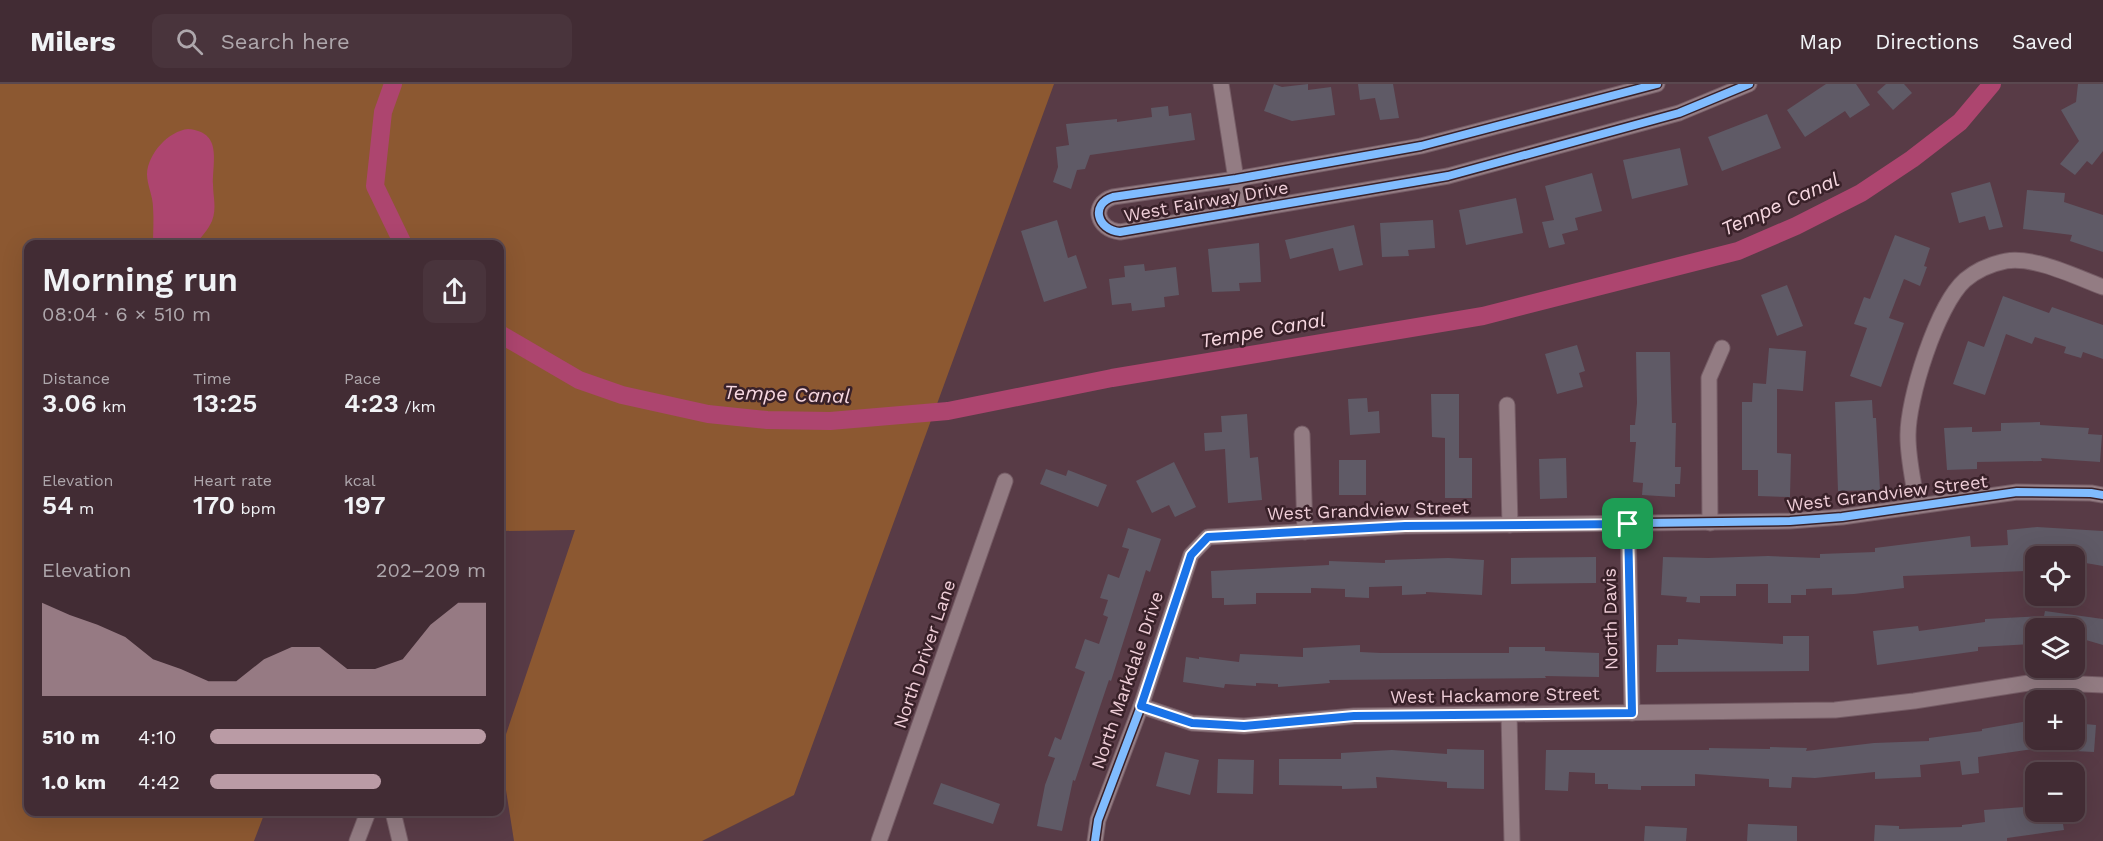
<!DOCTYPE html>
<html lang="en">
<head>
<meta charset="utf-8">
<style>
	body { margin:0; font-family:"Work Sans",sans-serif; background:#49343c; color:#f1f3f6; height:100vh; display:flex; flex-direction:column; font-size:22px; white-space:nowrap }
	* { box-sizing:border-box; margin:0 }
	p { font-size:20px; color:#aea7ac }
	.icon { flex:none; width:33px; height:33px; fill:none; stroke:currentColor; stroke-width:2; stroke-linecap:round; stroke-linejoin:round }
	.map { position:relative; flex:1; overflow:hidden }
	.details { position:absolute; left:24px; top:156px; width:480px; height:576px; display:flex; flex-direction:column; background:#422c34; border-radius:12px; box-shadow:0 6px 24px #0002,0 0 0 2px #5a484f }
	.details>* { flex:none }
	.tools { position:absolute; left:2025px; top:462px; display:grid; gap:12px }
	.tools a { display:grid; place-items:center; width:60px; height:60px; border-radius:12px; background:#422c34; box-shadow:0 6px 24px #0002,0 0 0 2px #5a484f; font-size:30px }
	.pin { position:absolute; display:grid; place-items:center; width:51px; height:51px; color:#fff; margin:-26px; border-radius:12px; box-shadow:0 3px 9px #0006 }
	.round { display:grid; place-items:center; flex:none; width:63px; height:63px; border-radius:12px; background:#49343c }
	.overview { display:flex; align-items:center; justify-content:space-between; height:102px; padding:0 18px }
	h1 { font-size:33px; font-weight:600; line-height:45px }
	.figures { display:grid; grid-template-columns:repeat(3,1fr); gap:9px; height:102px; padding:6px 18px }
	.figures div { display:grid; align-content:center }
	.figures b { font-size:26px; font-weight:600 }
	.figures small { font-size:16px; font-weight:400 }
	.figures p { font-size:16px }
	.chart { height:168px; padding:12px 18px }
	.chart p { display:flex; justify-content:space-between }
	.chart svg { width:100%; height:108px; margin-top:6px; fill:#ba9ba5; opacity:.7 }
	ul { padding:0 18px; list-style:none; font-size:20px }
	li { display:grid; grid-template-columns:96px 72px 1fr; align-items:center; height:45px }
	li i { height:15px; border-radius:8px; background:#ba9ba5 }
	header { display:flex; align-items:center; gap:36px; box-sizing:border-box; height:84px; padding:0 30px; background:#422c34; border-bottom:2px solid #5a484f }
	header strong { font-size:28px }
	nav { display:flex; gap:33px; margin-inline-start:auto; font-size:21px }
	.search { width:420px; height:54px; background:#49343c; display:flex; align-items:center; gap:15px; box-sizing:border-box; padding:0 21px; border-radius:12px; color:#aea7ac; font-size:22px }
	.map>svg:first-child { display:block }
	.green { fill:#8c5831 }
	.water { fill:#ad456f }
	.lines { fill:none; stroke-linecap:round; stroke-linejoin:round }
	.canal { stroke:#ad456f; stroke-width:18 }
	.building { fill:#5f5a66 }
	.minor-casing { stroke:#755c65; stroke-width:17 }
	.minor { stroke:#937c83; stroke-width:15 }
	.cycleway-casing { stroke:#392129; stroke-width:11 }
	.cycleway { stroke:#80bcff; stroke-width:8 }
	.route-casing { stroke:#fff; stroke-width:12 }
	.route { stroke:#1a73e8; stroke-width:8 }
	.labels { text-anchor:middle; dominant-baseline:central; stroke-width:5; stroke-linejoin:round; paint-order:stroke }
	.street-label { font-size:18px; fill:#efced8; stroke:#392129 }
	.water-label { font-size:20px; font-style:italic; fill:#f6d7e0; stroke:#392129 }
</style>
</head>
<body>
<header>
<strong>Milers</strong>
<div class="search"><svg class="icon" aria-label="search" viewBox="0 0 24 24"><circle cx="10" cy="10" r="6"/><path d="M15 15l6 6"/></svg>Search here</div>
<nav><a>Map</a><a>Directions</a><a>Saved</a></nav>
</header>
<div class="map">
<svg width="2103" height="757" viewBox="0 0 2103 757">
	<rect width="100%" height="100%" fill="#583b46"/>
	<path class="green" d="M0 0H1054L794 711 702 757H514L500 668 575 446 500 447V160H28V728H265L254 757H0Z"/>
	<path class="water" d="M188 45C222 48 213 75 213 100 213 113 217 124 212 137 208 146 201 153 196 160H153C153 148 154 135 153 123 153 112 147 101 147 90 148 69 169 47 188 45Z"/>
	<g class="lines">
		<g class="canal">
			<path d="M393 0 383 28 375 102 403 160"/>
			<path d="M500 250 579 296 622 311 708 330 767 336 830 337 948 327 1112 294 1483 232 1738 167 1796 142 1861 109 1912 75 1960 38 1992 0"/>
		</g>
	</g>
	<g class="building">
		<path d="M1274 0 1282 3 1308 0V6L1331 3 1335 31 1292 37 1264 27Z"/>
		<path d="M1358 0H1393L1399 34 1380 36 1375 14 1360 16Z"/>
		<path d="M1826 0H1856L1870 21 1850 34 1845 27 1805 53 1787 26Z"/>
		<path d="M1886 0H1904L1912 9 1893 26 1877 8Z"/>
		<path d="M2078 0H2103V67L2092 81 2087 77 2075 91 2060 80 2079 57 2061 26 2076 18Z"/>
		<path d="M1168 22 1169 32 1191 29 1195 56 1090 71 1085 85 1077 86 1071 105 1053 98 1058 83 1056 63 1069 61 1066 40 1117 35V38L1152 33 1151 24Z"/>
		<path d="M1767 30 1781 64 1722 87 1708 53Z"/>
		<path d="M1680 64 1688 101 1632 115 1623 76Z"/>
		<path d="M1592 89 1602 127 1575 134 1578 146 1562 150 1565 160 1549 164 1542 138 1554 136 1545 102Z"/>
		<path d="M1990 98 2003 143 1989 146 1985 132 1959 139 1951 109Z"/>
		<path d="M2027 106 2065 109 2064 118 2103 131V168L2070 157 2072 151 2023 145Z"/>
		<path d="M1516 114 1523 149 1466 161 1459 126Z"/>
		<path d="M1057 136 1068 174 1076 171 1087 204 1044 218 1021 147Z"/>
		<path d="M1433 136 1435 164 1408 166 1409 172 1382 173 1380 139Z"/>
		<path d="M1354 141 1363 181 1339 187 1333 164 1290 175 1285 156Z"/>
		<path d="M1895 151 1930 164 1924 182 1927 183 1920 202 1904 195 1889 234 1904 239 1881 303 1850 292 1867 244 1854 240 1864 213 1870 215Z"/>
		<path d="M1259 159 1261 198 1239 199 1240 207 1212 208 1208 165Z"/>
		<path d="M1144 180 1145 187 1176 183 1179 211 1164 213 1165 223 1132 227 1131 219 1112 221 1109 195 1125 193 1124 182Z"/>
		<path d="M1787 201 1803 242 1777 252 1761 211Z"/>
		<path d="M2003 212 2049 229 2052 223 2103 241V275L2083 268 2081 274 2064 269 2066 263 2035 253 2032 260 2006 250 1985 311 1953 300 1968 257 1984 263Z"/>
		<path d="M1577 261 1585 287 1579 289 1583 303 1557 310 1545 270Z"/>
		<path d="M1769 264 1806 267 1803 307 1777 305V369L1791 370 1790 413 1758 412V386H1742V318H1752L1753 299 1766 300Z"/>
		<path d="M1636 268H1670L1672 339H1676L1675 383H1681L1680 400H1675V413L1642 411 1643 399 1633 398 1636 358H1630V341H1635L1637 319Z"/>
		<path d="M1431 310H1459V374H1472V414H1445V354L1432 353Z"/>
		<path d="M1367 314 1368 328 1379 327 1380 349 1350 351 1348 315Z"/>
		<path d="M1872 316 1873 334H1876L1880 406 1838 407 1835 318Z"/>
		<path d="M1247 330 1250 374 1258 373 1262 416 1228 419 1225 365 1205 367 1204 349 1222 348 1221 332Z"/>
		<path d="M2040 338V341L2089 344 2088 350 2102 351 2100 378 2041 374 2042 377 1977 378V385L1947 386 1944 344 1972 343V348L2001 347V339Z"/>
		<path d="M1566 374 1567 414 1540 415 1539 375Z"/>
		<rect x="1339" y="376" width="27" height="35"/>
		<path d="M1174 378 1196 423 1175 433 1169 421 1152 429 1136 397Z"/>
		<path d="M1046 385 1066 392 1068 386 1107 401 1098 423 1040 400Z"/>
		<path d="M2037 443 2103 447V482L2074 477V472H2036V482L2026 481V487L1903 492 1904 504 1854 510 1832 511V504L1806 505V511H1791V519H1768V500H1736V512H1700V519L1686 518 1687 513 1661 511 1663 473 1708 474 1768 472 1820 474V470L1875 468V464L1970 452 1971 463 2008 461 2007 446Z"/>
		<path d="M1128 444 1161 455 1150 488 1146 486 1111 597 1109 596 1075 697 1073 696 1062 747 1037 742 1045 701 1055 674 1048 672 1055 653 1061 656 1085 588 1075 584 1085 555 1099 560 1108 533 1103 531 1108 516 1100 514 1108 490 1119 494 1129 465 1122 463Z"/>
		<path d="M1596 473V499L1511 500V474Z"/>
		<path d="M1448 474 1484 476 1482 511 1426 508V510L1402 511V502L1369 503V514L1345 513V505L1311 504V509H1256V520L1224 521V514H1212L1211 487 1329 481V477L1385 479V476Z"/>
		<path d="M2045 527 2103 535V561L2086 556 2082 583 2074 582V544H2031L2032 560 1978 563V567L1877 581 1873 547 1918 542 1919 547 1985 538V535L2044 532Z"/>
		<path d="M1783 552H1809V587L1656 588 1657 561H1678V555L1783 560Z"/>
		<path d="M1360 561V568L1381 569H1509V563H1545V567L1599 569V593L1545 592 1546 594 1329 596 1330 599 1278 603V600L1256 599V602L1225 600 1224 604 1183 598 1186 573 1199 575V573L1239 578 1240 570 1303 573V564Z"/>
		<path d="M2028 637 2033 665 1978 673 1979 689 1962 691 1960 677 1920 681 1921 693 1875 695V688L1815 694 1792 693 1791 704 1769 703V695L1695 690V702H1641V706L1608 705V700H1595V689L1569 688 1568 707 1545 706 1546 666H1709V664L1770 665V663L1807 664 1806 667 1874 659 1929 657V654L1982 647V645Z"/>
		<path d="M2074 639 2096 641 2094 668 2074 667Z"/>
		<path d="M1447 665 1484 666V705L1447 704V698L1376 693 1377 704 1342 705V702L1279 701V675H1341V669L1392 666 1447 670Z"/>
		<path d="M1165 668 1199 676 1190 711 1156 702Z"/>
		<path d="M1218 675 1254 676 1253 710 1217 709Z"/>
		<path d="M941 699 1000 720 993 740 933 720Z"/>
		<path d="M2036 722V728H2061L2064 746 2007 754V757H1874L1875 741 1899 742V745L1962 743V741L1985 738 1984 726Z"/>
		<path d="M1748 740 1797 742V757H1747Z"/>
		<path d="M1645 742 1687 744 1686 757H1644Z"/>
	</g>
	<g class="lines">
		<g class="minor-casing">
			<g id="minor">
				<path d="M1221 0 1241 127"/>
				<path d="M1657 0 1421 62 1236 95 1113 113C1090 120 1097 146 1120 148L1448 92 1679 29 1749 0"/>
				<path d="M1507 321 1510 441"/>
				<path d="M1302 350 1305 448"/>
				<path d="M1917 422C1914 399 1908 376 1908 353 1907 316 1937 221 1965 196 1977 186 1991 180 2006 177 2034 172 2076 193 2103 203"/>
				<path d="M1710 439 1709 294 1722 264"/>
				<path d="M1628 440 1632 629"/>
				<path d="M1141 622 1192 639 1244 642 1354 632 1835 626 1914 617 2035 598 2103 601"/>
				<path d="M1509 630 1512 757"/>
				<path d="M393 728 400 757"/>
				<path d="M357 757 368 728"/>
				<path d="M879 757 1005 397"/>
				<path d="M1095 757 1098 736 1141 622 1191 471 1208 453 1405 442 1790 437 1842 433 2017 408 2091 409 2103 411"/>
			</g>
		</g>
		<use href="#minor" class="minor"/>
		<g class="cycleway-casing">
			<g id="cycleway">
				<path d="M1657 0 1421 62 1236 95 1113 113C1090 120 1097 146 1120 148L1448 92 1679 29 1749 0"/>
				<path d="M1095 757 1098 736 1141 622 1191 471 1208 453 1405 442 1790 437 1842 433 2017 408 2091 409 2103 411"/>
			</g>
		</g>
		<use href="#cycleway" class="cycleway"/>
	</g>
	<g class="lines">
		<g class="route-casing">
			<path id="route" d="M1628 440 1632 629 1354 632 1244 642 1192 639 1141 622 1191 471 1208 453 1405 442Z"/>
		</g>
		<use href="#route" class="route"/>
	</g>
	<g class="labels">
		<g class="street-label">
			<text transform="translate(1206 117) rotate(-10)">West Fairway Drive</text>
			<text transform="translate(1887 409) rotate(-7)">West Grandview Street</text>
			<text transform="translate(1368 426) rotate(-2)">West Grandview Street</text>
			<text transform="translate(1610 535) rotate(-91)">North Davis</text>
			<text transform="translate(924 570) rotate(-71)">North Driver Lane</text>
			<text transform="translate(1127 596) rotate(-71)">North Markdale Drive</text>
			<text transform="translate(1495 611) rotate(-1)">West Hackamore Street</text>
		</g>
		<g class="water-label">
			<text transform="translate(1780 120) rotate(-24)">Tempe Canal</text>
			<text transform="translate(1263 246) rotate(-10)">Tempe Canal</text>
			<text transform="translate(787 310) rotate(2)">Tempe Canal</text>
		</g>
	</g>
</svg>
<div class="tools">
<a><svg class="icon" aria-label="locate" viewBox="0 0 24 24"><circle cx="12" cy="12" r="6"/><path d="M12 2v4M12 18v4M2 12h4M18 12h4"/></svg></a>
<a><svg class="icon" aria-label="layers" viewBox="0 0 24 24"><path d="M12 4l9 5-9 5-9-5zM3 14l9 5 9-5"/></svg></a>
<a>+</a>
<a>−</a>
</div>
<div class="pin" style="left:1628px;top:440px;background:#1e9e55"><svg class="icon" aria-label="arrive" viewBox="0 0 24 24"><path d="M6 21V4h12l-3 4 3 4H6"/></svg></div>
<section class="details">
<div class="overview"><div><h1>Morning run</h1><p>08:04 · 6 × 510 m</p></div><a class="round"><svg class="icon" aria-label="share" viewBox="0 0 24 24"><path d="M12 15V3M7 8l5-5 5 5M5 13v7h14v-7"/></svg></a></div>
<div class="figures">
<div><p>Distance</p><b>3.06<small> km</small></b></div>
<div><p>Time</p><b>13:25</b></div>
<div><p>Pace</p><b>4:23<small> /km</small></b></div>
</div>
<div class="figures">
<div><p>Elevation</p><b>54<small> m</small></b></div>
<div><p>Heart rate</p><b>170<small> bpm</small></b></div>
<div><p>kcal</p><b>197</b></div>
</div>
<div class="chart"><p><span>Elevation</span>202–209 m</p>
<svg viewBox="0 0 160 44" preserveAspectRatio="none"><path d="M0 44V6L10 11L20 15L30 20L40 29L50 33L60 38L70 38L80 29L90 24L100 24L110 33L120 33L130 29L140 15L150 6L160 6V44z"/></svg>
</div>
<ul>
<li><b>510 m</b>4:10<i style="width:100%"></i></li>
<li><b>1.0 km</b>4:42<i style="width:62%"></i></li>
</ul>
</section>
</div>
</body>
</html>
